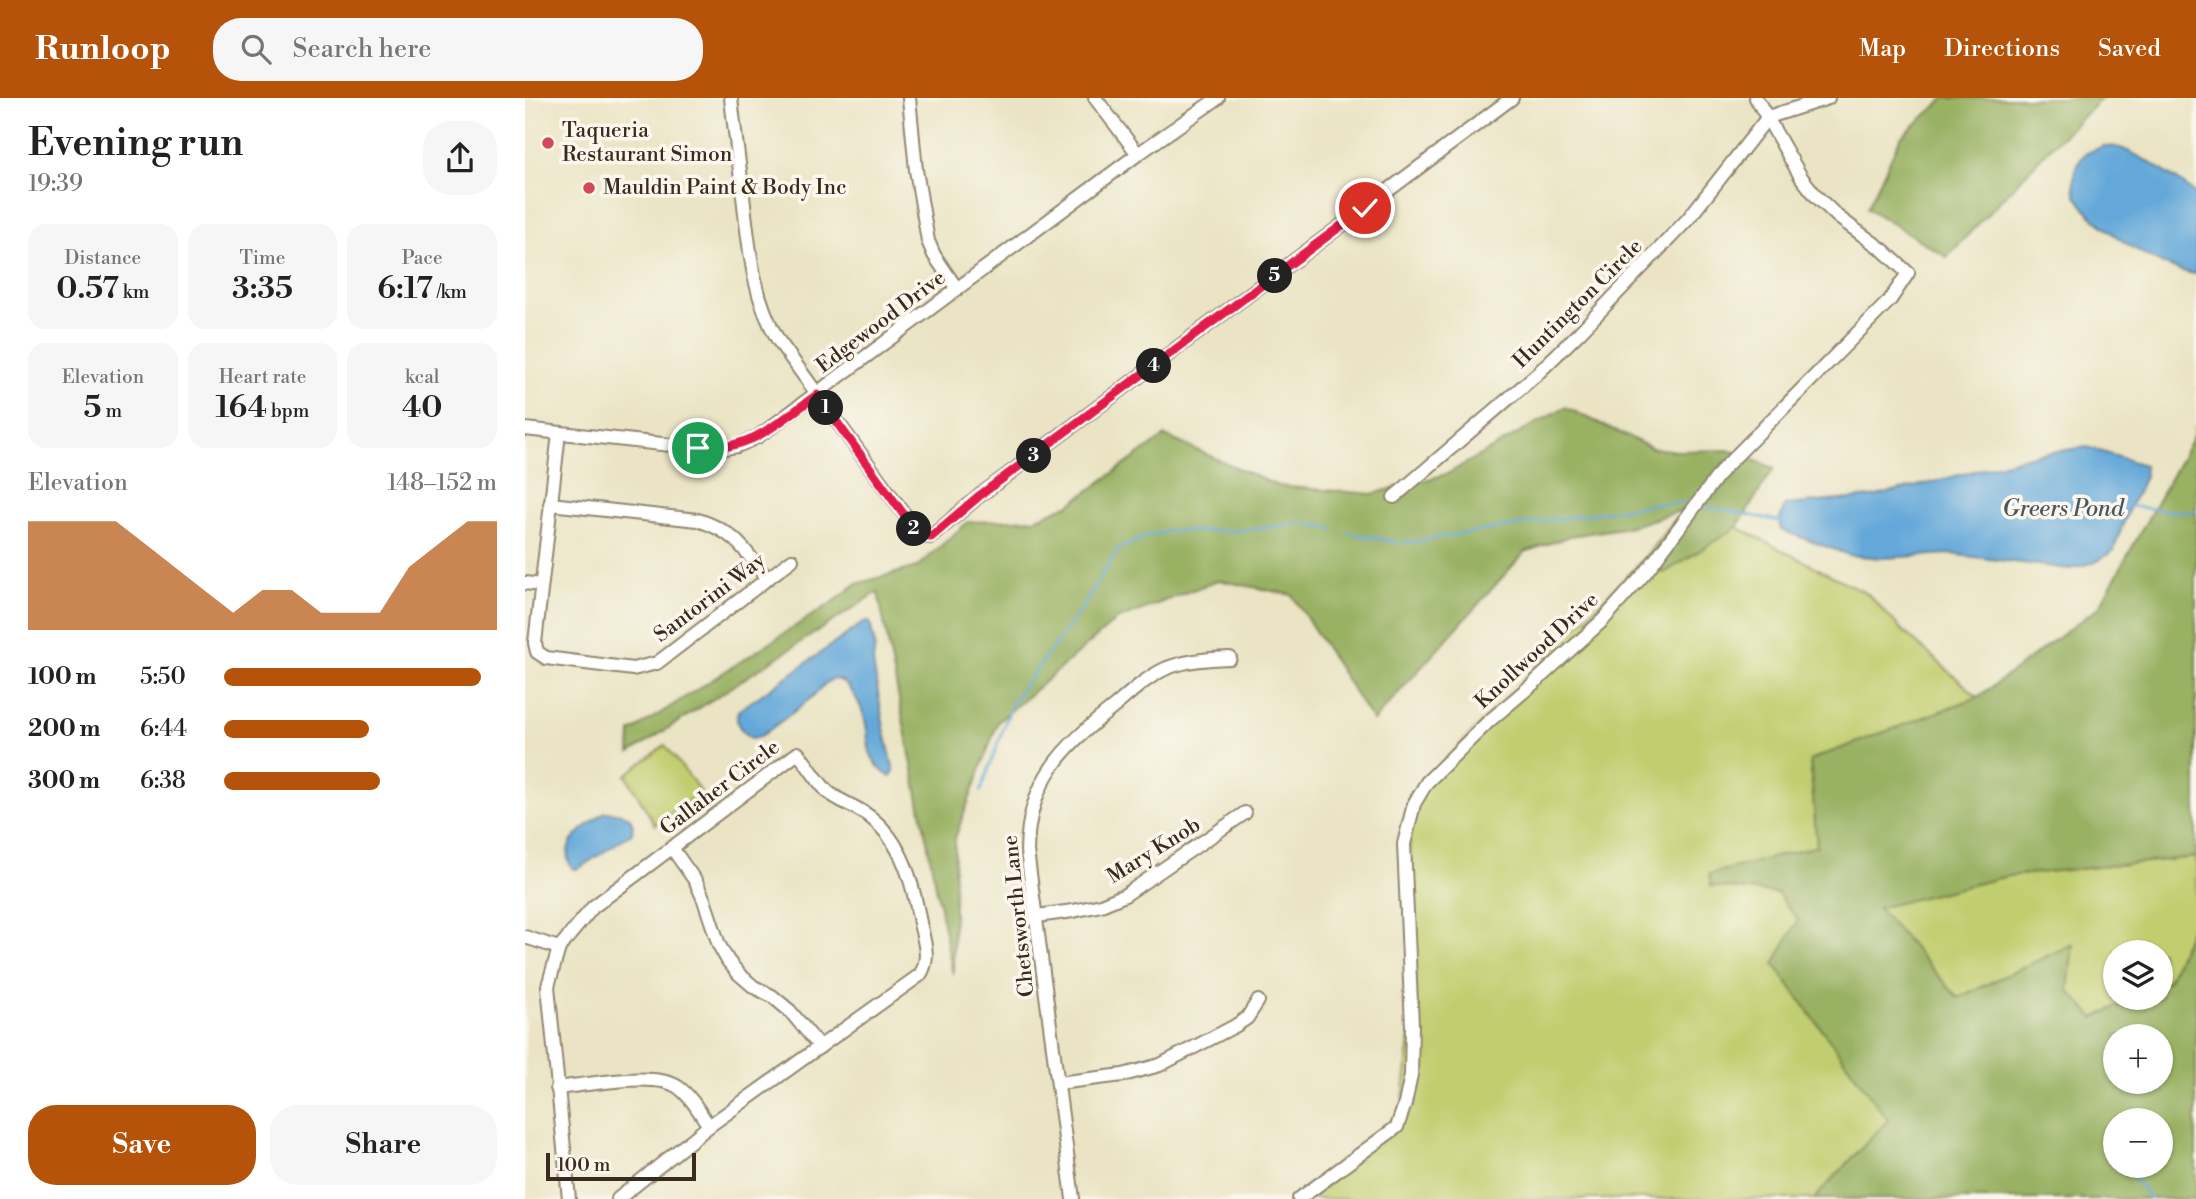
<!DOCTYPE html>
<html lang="en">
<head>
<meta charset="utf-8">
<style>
	body { margin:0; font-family:"Libre Bodoni",serif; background:#f6f6f6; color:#222; height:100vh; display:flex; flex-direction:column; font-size:26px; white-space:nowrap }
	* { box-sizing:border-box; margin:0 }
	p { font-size:23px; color:#767676 }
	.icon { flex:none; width:38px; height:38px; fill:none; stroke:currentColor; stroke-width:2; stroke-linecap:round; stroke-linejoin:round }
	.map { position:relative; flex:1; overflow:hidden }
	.side { display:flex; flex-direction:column; background:#fff; width:525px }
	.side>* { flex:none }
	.tools { position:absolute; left:1578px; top:842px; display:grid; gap:14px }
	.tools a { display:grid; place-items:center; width:70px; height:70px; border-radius:50%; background:#fff; box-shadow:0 2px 5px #0004; font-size:35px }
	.scale { position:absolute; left:21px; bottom:18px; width:150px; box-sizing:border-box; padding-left:7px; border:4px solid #3b2a1e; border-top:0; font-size:19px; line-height:24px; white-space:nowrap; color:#3b2a1e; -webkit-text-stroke:5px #fbf7ec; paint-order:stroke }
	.pin { position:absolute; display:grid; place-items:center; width:60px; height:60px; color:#fff; margin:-30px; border:4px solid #fff; border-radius:50%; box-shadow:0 2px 7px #0007 }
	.km { position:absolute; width:35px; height:35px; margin:-18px; border-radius:50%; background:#222; color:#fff; font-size:19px; line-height:35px; text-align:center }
	.round { display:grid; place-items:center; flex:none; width:74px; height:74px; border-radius:28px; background:#f6f6f6 }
	.head { display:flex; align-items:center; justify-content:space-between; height:119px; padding:0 28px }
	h1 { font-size:38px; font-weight:600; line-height:52px }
	.stats { display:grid; grid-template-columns:repeat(3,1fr); gap:10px; height:119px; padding:7px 28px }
	.stats div { display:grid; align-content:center; border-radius:18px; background:#f6f6f6; text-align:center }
	.stats b { font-size:30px; font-weight:600 }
	.stats small { font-size:19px; font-weight:400 }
	.stats p { font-size:19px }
	.chart { height:196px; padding:14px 28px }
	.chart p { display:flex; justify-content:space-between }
	.chart svg { width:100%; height:126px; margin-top:7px; fill:#b45309; opacity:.7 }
	.cta { display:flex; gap:14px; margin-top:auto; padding:14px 28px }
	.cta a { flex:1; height:80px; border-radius:28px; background:#b45309; color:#fff; font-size:28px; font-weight:600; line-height:80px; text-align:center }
	.cta a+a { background:#f6f6f6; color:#222 }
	ul { padding:0 28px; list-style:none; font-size:23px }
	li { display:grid; grid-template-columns:112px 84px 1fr; align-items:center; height:52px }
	li i { height:18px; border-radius:9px; background:#b45309 }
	header { display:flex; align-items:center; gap:42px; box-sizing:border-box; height:98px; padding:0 35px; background:#b45309; color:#fff }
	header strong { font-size:33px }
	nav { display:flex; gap:38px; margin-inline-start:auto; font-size:24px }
	.search { width:490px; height:63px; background:#f6f6f6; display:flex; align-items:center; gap:18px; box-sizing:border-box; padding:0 24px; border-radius:28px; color:#767676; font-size:26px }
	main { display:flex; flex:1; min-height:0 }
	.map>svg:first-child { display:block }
	.green { fill:#c1ce6f; stroke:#7e7c46; stroke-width:2 }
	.forest { fill:#98b162; stroke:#6a6e40; stroke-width:2; fill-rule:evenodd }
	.water { fill:#64a8d9; stroke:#50697c; stroke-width:2 }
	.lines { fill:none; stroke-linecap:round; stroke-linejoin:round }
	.stream { stroke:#64a8d9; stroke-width:2.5 }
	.minor-casing { stroke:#928771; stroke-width:16 }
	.minor { stroke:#fff; stroke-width:12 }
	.route-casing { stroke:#fff; stroke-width:14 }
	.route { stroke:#e11d48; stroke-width:9 }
	.poi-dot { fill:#d1495b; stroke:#fbf7ec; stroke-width:2.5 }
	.labels { text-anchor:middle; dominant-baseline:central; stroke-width:7; stroke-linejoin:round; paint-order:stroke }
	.poi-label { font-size:21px; fill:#3b2a1e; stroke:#fbf7ec; text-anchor:start }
	.street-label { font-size:21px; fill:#3b2a1e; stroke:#fbf7ec }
	.water-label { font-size:23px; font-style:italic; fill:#49565f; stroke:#fbf7ec }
</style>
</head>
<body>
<header>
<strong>Runloop</strong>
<div class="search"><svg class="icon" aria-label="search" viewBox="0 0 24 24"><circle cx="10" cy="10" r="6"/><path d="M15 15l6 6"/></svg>Search here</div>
<nav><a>Map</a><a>Directions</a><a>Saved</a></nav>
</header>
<main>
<section class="side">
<div class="head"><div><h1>Evening run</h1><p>19:39</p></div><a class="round"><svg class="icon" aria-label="share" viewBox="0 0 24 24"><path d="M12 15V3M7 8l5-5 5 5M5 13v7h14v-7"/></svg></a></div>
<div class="stats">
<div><p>Distance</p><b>0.57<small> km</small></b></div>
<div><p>Time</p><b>3:35</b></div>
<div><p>Pace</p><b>6:17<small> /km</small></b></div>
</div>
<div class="stats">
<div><p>Elevation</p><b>5<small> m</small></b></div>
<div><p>Heart rate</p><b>164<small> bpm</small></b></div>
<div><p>kcal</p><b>40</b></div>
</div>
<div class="chart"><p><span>Elevation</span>148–152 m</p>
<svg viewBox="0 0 160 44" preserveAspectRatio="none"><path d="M0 44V6L10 6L20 6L30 6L40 14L50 22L60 30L70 38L80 30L90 30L100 38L110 38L120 38L130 22L140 14L150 6L160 6V44z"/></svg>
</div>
<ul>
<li><b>100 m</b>5:50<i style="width:94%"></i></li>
<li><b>200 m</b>6:44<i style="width:53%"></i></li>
<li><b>300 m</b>6:38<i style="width:57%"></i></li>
</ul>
<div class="cta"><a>Save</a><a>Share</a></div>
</section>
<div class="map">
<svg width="1671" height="1101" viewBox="0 0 1671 1101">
	<rect width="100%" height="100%" fill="#fbf7ec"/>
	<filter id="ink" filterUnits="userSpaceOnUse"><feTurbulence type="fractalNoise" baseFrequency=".0143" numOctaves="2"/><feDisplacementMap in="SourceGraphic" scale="14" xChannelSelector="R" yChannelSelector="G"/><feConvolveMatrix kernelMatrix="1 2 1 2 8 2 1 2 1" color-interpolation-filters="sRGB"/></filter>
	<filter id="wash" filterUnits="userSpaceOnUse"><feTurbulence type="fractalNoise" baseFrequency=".00686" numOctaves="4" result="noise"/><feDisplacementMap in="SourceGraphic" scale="28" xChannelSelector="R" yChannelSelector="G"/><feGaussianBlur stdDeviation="1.57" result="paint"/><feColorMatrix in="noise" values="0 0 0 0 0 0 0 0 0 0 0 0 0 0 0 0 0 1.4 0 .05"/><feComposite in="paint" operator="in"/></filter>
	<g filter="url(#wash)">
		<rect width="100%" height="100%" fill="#eae4c4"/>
		<g class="green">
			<path d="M1212 429 1343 496 1376 531 1453 599 1285 662 1292 748 1186 788 1252 795 1274 822 1249 866 1363 1022 1289 1101H787L876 1018 890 900 883 700 1118 461 1139 474Z"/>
			<path d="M140 647 176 694 130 727 101 677Z"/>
			<path d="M1671 759V818L1643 882 1636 886V854H1591V900H1609L1569 920 1543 892 1548 846 1432 900 1352 810 1483 778Z"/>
		</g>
		<g class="forest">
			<path d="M1420 0H1577L1525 50 1422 159 1342 110 1376 39Z"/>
			<path d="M1040 309 1127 350 1153 353 1203 352 1249 370 1212 429 1139 475 1118 461 1158 412 1104 429 1045 438 1000 454 848 623 767 497 693 482 591 522 473 624 430 740 428 876 353 494 105 655 106 634 311 502 331 486 392 469 443 424 510 421 545 406 640 338 753 388 847 396 922 376Z"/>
			<path d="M1671 329V759L1483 778 1353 810 1433 900 1548 846 1543 892 1569 920 1609 900H1636V886L1644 882 1671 818V1101H1289L1363 1022 1249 866 1273 822 1252 795 1186 788 1184 776 1292 748 1285 662 1453 599 1574 509 1667 341ZM1636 938V984H1591V938ZM1636 1022V1068H1591V1022Z"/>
		</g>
		<g class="water">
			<path d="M1578 48C1584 48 1590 48 1595 50 1613 56 1658 84 1671 97V176C1636 172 1567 129 1551 97 1546 86 1550 66 1559 57 1563 53 1573 51 1578 48Z"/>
			<path d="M1562 349 1619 367 1620 379 1605 408 1588 453 1571 464 1544 471 1425 456 1357 460 1324 457 1256 432 1254 423 1260 407 1347 399 1405 385 1512 356Z"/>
			<path d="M341 523 345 525 350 547 348 564 359 630 369 673 365 679C355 672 350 666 345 654 342 644 343 632 340 622 337 609 321 573 304 583 298 586 294 593 288 598 272 612 254 625 236 638L226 640C216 632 209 626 213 613Z"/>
			<path d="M80 714C96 715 111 715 107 735L53 771H48C29 746 64 727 80 714Z"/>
		</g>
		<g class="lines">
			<g class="stream">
				<path d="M1179 408 1254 423"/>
				<path d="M1605 408 1651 414 1671 413"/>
				<path d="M824 435 871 444"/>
				<path d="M878 445 1130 406 1161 405"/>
				<path d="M456 693 488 603 557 510 594 450 622 438 646 433H711L780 425 808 431"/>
				<path d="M1600 1068 1625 1101"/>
			</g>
		</g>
	</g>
	<g filter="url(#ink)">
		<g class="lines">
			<g class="minor-casing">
				<g id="minor">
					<path d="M206 0C210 36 215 71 219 107 225 156 228 198 253 242L393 435 397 438 406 439 454 398 987 0"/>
					<path d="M384 0 391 72 403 143 409 157 432 191"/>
					<path d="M570 0 613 56"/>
					<path d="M0 331 173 350H199L212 348 232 339 245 330 613 56 693 0"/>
					<path d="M34 335 10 545 12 554 21 560 108 571 132 565 267 462"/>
					<path d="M869 399 1012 276 1055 234 1163 121 1243 19 1303 0"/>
					<path d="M25 406 173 422C211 434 219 451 242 481"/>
					<path d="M0 485 16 487"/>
					<path d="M147 750 171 784 179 802 194 847 203 863 214 876 229 889 247 898 265 913 295 949"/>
					<path d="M512 818 548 813 576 807 600 797 720 715"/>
					<path d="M0 839 34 850"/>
					<path d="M533 985 598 977 635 967 710 928 722 920 733 903"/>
					<path d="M32 990C59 987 131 973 153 989 166 998 175 1015 184 1028"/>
					<path d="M44 1101 23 888 34 850 68 809 273 655C283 667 292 683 303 694 315 704 333 709 345 719 378 744 388 786 395 825 399 844 406 860 395 877L184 1028 93 1101"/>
					<path d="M548 1101 502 753C503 682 538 649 590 608 606 594 622 579 642 570 663 562 683 561 705 560"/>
					<path d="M774 1101 872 1029 880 1006 886 977 887 928 879 746 889 706 902 684 963 624 1009 585 1078 522 1121 474 1198 371 1365 202 1383 175 1358 152 1313 119 1291 98 1276 79 1231 0"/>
				</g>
			</g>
			<use href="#minor" class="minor"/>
		</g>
	</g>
	<g class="lines" filter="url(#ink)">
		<g class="route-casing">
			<path id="route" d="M173 350C226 353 251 326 292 297L387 428 397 438 406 439 454 398 840 110"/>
		</g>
		<use href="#route" class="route"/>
	</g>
	<g class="poi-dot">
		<circle cx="23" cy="45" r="7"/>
		<circle cx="64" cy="90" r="7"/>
	</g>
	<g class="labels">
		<g class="poi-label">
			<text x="37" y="33">Taqueria<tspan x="37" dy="24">Restaurant Simon</tspan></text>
			<text x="78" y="90">Mauldin Paint &amp; Body Inc</text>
		</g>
		<g class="street-label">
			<text transform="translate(1053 206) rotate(-45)">Huntington Circle</text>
			<text transform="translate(356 224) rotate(-37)">Edgewood Drive</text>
			<text transform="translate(185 500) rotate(-37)">Santorini Way</text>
			<text transform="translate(1012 553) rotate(-43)">Knollwood Drive</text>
			<text transform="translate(195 690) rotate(-37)">Gallaher Circle</text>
			<text transform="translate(629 753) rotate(-32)">Mary Knob</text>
			<text transform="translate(494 818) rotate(-96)">Chetsworth Lane</text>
		</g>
		<g class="water-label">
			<text x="1538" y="411">Greers Pond</text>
		</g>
	</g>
</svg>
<div class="tools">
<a><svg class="icon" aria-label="layers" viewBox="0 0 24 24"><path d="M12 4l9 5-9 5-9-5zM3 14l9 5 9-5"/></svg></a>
<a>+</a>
<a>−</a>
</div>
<div class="scale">100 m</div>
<div class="pin" style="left:173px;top:350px;background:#1e9e55"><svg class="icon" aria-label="arrive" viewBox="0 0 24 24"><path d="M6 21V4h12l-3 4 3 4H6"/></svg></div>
<div class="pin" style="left:840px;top:110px;background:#d93025"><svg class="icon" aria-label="check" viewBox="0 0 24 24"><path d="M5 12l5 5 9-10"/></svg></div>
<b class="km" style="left:301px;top:310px">1</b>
<b class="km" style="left:389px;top:431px">2</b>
<b class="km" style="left:509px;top:358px">3</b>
<b class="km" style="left:629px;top:268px">4</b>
<b class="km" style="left:750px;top:178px">5</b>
</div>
</main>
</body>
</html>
